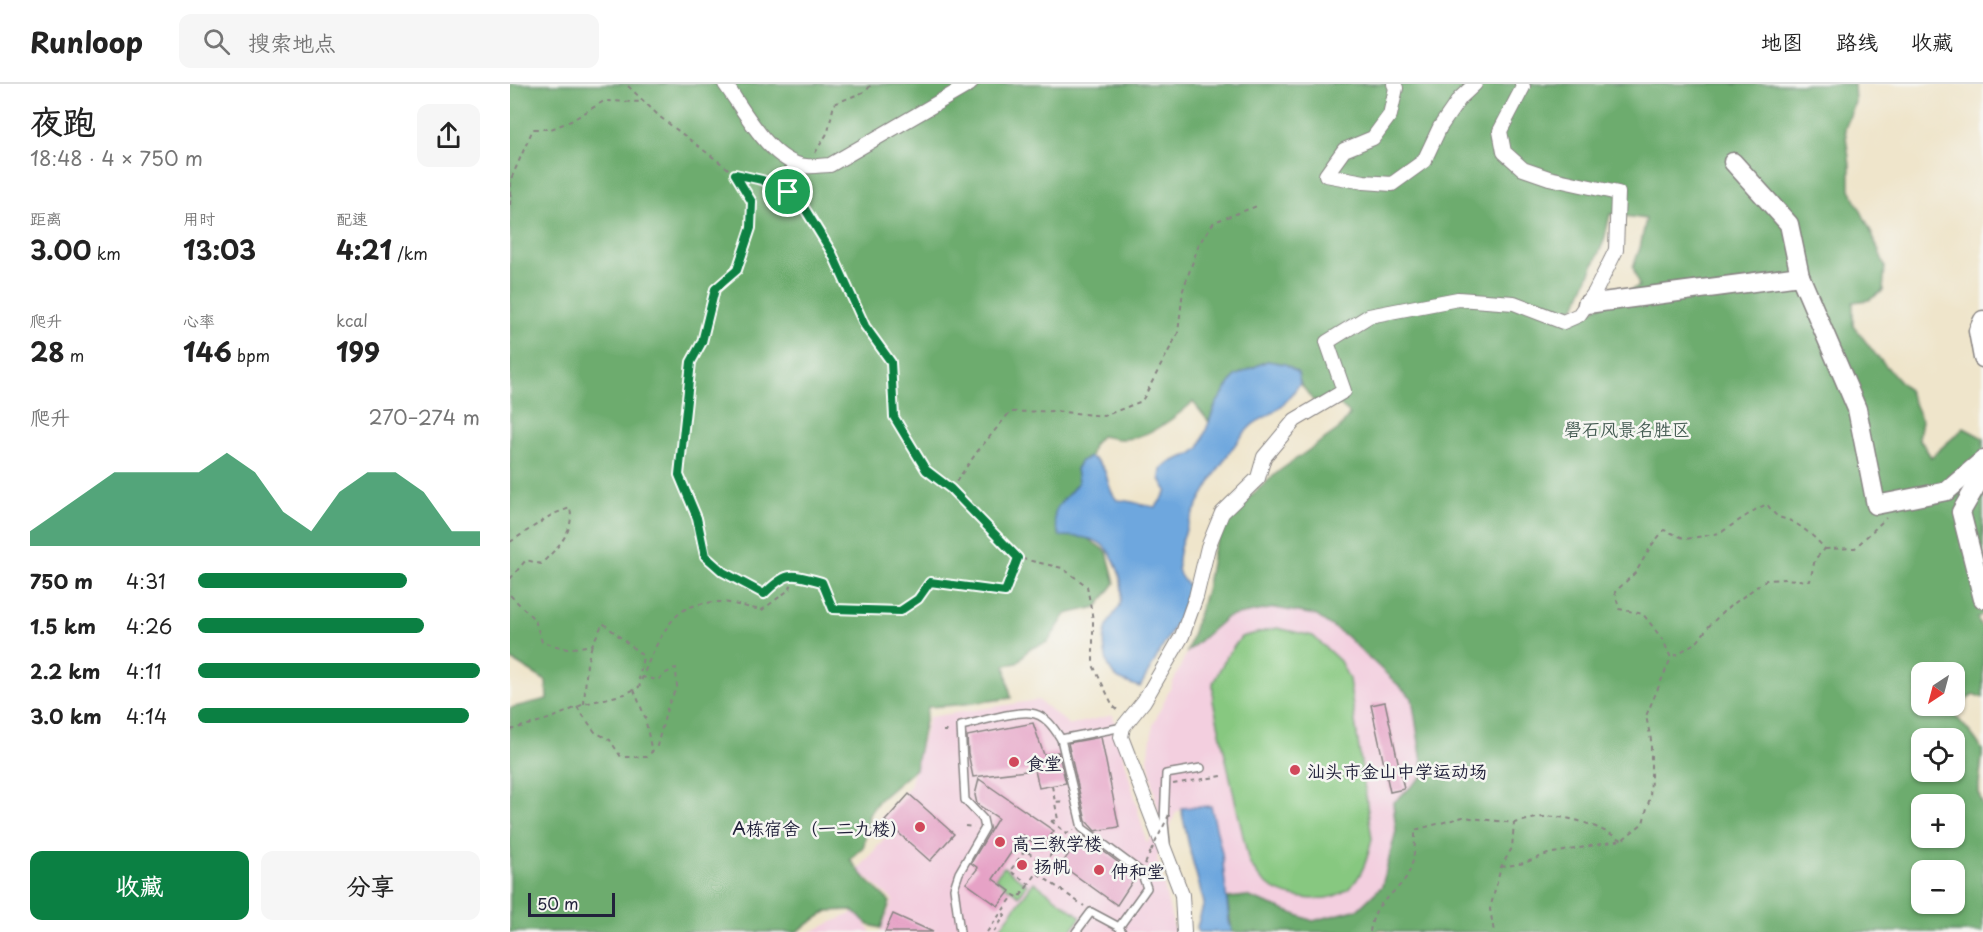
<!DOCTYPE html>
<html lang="zh">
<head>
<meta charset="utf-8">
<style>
	body { margin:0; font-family:"Playpen Sans","LXGW WenKai TC",sans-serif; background:#f6f6f6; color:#222; height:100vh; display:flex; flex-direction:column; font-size:22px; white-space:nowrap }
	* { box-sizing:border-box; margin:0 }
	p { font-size:20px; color:#767676 }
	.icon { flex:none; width:33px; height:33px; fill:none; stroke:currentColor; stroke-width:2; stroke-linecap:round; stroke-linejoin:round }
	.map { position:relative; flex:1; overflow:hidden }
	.side { display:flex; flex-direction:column; background:#fff; width:510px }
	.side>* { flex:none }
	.needle { width:39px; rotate:216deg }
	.fabs { position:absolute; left:1401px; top:578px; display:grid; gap:12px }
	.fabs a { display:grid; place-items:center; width:54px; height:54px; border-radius:12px; background:#fff; box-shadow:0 2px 4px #0004; font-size:30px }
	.scale { position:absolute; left:18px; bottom:15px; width:87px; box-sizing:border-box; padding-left:6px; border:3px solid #22223b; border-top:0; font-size:16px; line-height:21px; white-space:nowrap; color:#22223b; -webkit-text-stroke:4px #f6f6f2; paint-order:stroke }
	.pin { position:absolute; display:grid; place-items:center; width:51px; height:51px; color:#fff; margin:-26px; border:3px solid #fff; border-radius:50%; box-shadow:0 2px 6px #0007 }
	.round { display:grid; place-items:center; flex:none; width:63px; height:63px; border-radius:12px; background:#f6f6f6 }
	.headline { display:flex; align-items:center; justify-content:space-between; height:102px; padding:0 30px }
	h1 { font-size:33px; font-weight:700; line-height:45px }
	.stats { display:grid; grid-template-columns:repeat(3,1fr); gap:9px; height:102px; padding:6px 30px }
	.stats div { display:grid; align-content:center }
	.stats b { font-size:26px; font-weight:700 }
	.stats small { font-size:16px; font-weight:400 }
	.stats p { font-size:16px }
	.chart { height:168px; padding:12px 30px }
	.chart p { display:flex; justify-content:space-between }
	.chart svg { width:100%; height:108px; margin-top:6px; fill:#0b8043; opacity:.7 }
	.action { display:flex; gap:12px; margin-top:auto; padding:12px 30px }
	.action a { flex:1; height:69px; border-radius:12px; background:#0b8043; color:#fff; font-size:24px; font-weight:700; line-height:69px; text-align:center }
	.action a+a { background:#f6f6f6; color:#222 }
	ul { padding:0 30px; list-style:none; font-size:20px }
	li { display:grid; grid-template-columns:96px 72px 1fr; align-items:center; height:45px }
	li i { height:15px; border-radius:8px; background:#0b8043 }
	header { display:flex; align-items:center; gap:36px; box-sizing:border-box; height:84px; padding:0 30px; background:#fff; border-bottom:2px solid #e0e0e0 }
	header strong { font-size:28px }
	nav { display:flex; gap:33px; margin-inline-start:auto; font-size:21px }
	.search { width:420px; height:54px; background:#f6f6f6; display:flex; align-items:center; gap:15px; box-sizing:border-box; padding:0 21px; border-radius:12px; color:#767676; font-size:22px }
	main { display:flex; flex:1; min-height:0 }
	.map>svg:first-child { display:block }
	.built { fill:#f3cfdf }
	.green { fill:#87c880; stroke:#54755e; stroke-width:1.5 }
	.forest { fill:#6dac6e; stroke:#486754; stroke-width:1.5; fill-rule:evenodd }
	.water { fill:#6ea7de; stroke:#48648c; stroke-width:1.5 }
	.building { fill:#e6a2c6 }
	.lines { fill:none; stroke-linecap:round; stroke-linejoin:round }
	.lane-casing { stroke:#888483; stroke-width:10 }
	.street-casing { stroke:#888483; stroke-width:16 }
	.secondary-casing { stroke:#888483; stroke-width:21 }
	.path { stroke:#888483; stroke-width:2; stroke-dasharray:4.5 4.5; stroke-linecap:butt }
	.lane { stroke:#fff; stroke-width:7 }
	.street { stroke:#fff; stroke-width:14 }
	.secondary { stroke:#fff; stroke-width:18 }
	.path-bridge { stroke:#888483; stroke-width:2; stroke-dasharray:4.5 4.5; stroke-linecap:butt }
	.route-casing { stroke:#fff; stroke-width:12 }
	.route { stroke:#0b8043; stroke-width:8 }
	.poi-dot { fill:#d1495b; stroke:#f6f6f2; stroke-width:2 }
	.labels { text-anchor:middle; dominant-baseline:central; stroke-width:5; stroke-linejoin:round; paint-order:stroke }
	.park-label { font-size:18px; fill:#455c53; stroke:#f6f6f2 }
	.poi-label { font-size:18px; fill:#22223b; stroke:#f6f6f2; text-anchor:start }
</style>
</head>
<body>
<header>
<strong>Runloop</strong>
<div class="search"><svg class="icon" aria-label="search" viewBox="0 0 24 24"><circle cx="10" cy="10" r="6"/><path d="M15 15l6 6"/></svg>搜索地点</div>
<nav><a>地图</a><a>路线</a><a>收藏</a></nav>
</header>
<main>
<section class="side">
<div class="headline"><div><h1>夜跑</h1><p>18:48 · 4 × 750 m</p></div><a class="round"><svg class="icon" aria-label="share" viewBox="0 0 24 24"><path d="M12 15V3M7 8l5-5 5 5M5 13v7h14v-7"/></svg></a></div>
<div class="stats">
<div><p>距离</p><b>3.00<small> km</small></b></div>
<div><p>用时</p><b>13:03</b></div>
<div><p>配速</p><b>4:21<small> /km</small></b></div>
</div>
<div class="stats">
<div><p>爬升</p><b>28<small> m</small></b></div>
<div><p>心率</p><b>146<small> bpm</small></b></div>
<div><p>kcal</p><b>199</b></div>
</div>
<div class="chart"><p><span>爬升</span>270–274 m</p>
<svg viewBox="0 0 160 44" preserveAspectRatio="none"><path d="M0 44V38L10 30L20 22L30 14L40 14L50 14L60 14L70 6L80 14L90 30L100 38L110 22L120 14L130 14L140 22L150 38L160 38V44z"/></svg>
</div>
<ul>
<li><b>750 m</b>4:31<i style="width:74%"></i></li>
<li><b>1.5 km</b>4:26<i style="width:80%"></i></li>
<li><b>2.2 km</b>4:11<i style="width:100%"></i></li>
<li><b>3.0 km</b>4:14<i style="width:96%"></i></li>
</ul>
<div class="action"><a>收藏</a><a>分享</a></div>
</section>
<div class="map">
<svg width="1473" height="848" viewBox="0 0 1473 848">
	<rect width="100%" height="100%" fill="#f6f6f2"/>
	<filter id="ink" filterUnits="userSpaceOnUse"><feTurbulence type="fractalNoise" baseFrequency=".0167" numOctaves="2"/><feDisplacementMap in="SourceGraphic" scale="12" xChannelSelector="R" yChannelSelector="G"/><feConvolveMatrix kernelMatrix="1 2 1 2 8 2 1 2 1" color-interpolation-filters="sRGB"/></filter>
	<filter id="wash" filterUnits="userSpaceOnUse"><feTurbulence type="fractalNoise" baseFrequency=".008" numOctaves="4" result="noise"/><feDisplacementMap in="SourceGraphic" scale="24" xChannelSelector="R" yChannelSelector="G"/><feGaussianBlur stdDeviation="1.35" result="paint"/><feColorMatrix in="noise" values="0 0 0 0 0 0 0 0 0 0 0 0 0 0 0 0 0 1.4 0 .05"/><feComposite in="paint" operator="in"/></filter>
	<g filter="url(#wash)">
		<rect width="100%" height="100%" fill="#efe5cb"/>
		<g class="built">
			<path d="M765 524 804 531 836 552 902 614 914 691 883 719 886 747 872 802 848 826 803 837 737 812 717 814 712 769 701 722 671 724 665 730 647 774 665 848H370L383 816 348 786 377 751 365 740 400 702 419 633 528 616 560 641 603 631 637 760 649 734 638 675 643 641 677 568 717 533Z"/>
			<path d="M347 827 361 848H300Z"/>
		</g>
		<g class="green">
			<path d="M767 544 803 552 830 577 839 595 862 755C858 772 853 793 838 805 816 822 773 815 754 798 748 793 744 785 739 779L703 617V599L717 572 731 553Z"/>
			<path d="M494 783 517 801 509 812 485 794Z"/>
			<path d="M524 798 571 833 560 848H495L490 844Z"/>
		</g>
		<path class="forest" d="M0 0H1344L1345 18 1335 45 1340 81V105L1359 143 1375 182 1373 207 1359 216 1343 218V241L1366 271 1398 306 1412 337 1409 354 1421 373 1454 344 1473 354V530L1467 534 1473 546V614L1463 610 1443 629C1452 640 1466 653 1472 666 1473 683 1464 708 1473 721V848H881L871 845 865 848H722L717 814 737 812 803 837 848 825 872 802 886 747 883 719 914 691 902 614 836 552 805 531 765 524 717 533 677 568 696 506 704 463 719 431 769 387 830 344 840 330 820 313 805 319 790 299 788 289 775 280 757 277 725 292 706 320 699 338 683 318C665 334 637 356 610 355 604 355 597 353 591 352L583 361 580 373 571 377 566 385 569 398 556 413 550 452H574L597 468 605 499 587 523 556 530 538 558 519 565 507 579 495 581 501 614 447 621 418 623 405 685 369 716 359 730 354 762 340 776 358 797 380 818 371 844 359 841 342 826 318 827 286 848H0V624L37 615 36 597 0 575ZM1100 130 1136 135 1130 164 1123 183 1129 202 1078 228 1043 230 1065 223 1094 157ZM1412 588H1444V621H1412ZM1412 654H1444V687H1412ZM1412 720H1444V753H1412ZM1412 786H1444V819H1412Z"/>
		<g class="water">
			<path d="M757 277 775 280 788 289 790 299C782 311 775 321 762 329 754 335 746 336 739 344 717 366 656 461 670 491 672 495 676 499 679 502L669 534 630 603C623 601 615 598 609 595 594 586 591 554 598 540 601 533 607 527 610 521 613 512 612 498 609 489 599 456 582 452 550 452 535 422 554 420 568 398L566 385 571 377 580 373C603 384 593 401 607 416 621 416 633 422 646 423L657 407 650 395 651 385 658 379 681 370 689 364 706 320 725 292Z"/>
			<path d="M701 722 712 769 719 837 722 848H688L687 843 694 819 681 771 671 724Z"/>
		</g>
		<g id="blocks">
			<g class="building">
				<path d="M875 618 894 705 880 708 861 621Z"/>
				<path d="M523 639 534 671 548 668 556 699 529 704 525 686 463 693 458 669 457 652Z"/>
				<path d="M591 653 609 743 585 747 576 737 558 659Z"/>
				<path d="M469 695 544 747 531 765 513 751 483 795 500 807 488 822 456 799 468 784 461 779 488 734 467 720 465 711Z"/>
				<path d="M399 710 444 750 420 777 375 737Z"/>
				<path d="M572 751 626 792 607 821 551 781Z"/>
				<path d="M383 830 423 848H375Z"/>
			</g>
		</g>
	</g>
	<g filter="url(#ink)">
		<use href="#blocks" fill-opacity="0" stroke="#888483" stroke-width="1.5"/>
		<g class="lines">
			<g class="lane-casing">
				<g id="lane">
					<path d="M656 758 654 739 656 690 691 684"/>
					<path d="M609 843 637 804 631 788 572 744 551 655 613 643"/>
					<path d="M450 848 444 804 449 789 475 744 473 735 455 716 451 642C469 638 503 627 520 629 535 630 544 644 551 655"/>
					<path d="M566 848 581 828 609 843 612 848"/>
				</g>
			</g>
			<g class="street-casing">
				<g id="street">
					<path d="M215 0C234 26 261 79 296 82 304 83 312 81 320 81L460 0"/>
					<path d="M884 0 886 4 880 31 863 54 834 66 816 91 854 98 882 100 914 77 930 43 950 14 965 0"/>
					<path d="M674 848 672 811 611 653 613 643 634 617 672 552 686 513 698 463 712 429 748 394 754 373 785 336 834 307 817 258 859 232 948 215 1004 219 1053 238 1069 231 1085 208 1106 166 1108 109 1039 94 1013 85 994 68 990 47 1013 3 1012 0"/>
				</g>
			</g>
			<g class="secondary-casing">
				<g id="secondary">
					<path d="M1223 78 1279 140 1290 192"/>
					<path d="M1077 220 1290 192 1347 325 1366 421 1437 407 1473 376"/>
					<path d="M1473 236 1468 247 1473 274"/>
					<path d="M1473 390 1451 428 1473 515"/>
				</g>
			</g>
			<g class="path">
				<path d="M305 69 318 48 324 20 356 7 362 0"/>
				<path d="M275 87 278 108"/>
				<path d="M227 90 252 96 287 112 322 169 355 242 381 278 384 333 416 386 441 405 508 474 552 484 577 502 583 536V581L603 622 610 628"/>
				<path d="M0 121 1 95 23 45H41L61 37 94 17 134 18"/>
				<path d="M441 405 467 368 500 328 544 327 594 332 632 317 668 249 673 206 689 160 704 138 747 122"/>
				<path d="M0 458 43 430 60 424C65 448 47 464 31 480L16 476 0 495"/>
				<path d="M1315 465 1345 464 1376 434"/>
				<path d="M284 490 312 498 323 525 390 527 408 515 420 498 495 508 508 474"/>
				<path d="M0 511 25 536 32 558 57 565 82 561 93 539 133 572 129 596"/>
				<path d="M124 606 135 633 142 669"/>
				<path d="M74 620 77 579 82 561"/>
				<path d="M67 623 85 648 100 656 111 673H137L147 662 158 621 167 603 166 584 154 590 148 596 132 593"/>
				<path d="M0 646 42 634 74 620 115 610 129 603C137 580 153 539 174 526 184 520 198 518 210 518 224 519 239 524 252 526L280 505 284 490 269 495 254 510 213 488 195 472 187 434 169 391 181 278 192 258 205 205 227 186 241 144 242 118 225 90 150 33 116 0"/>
				<path d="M433 647H442"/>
				<path d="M663 700 712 692"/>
				<path d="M542 702 545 718 555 717"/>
				<path d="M541 737 557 749 564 746"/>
				<path d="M541 737 548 736 545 719"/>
				<path d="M1004 739C1014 737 1026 733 1036 733 1063 731 1090 744 1112 756"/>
				<path d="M455 742 464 743"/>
				<path d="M534 780 557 749"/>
				<path d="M635 780 641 767"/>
				<path d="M991 783 1014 779 1038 770 1112 756 1133 739 1140 713 1141 694V656L1136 632 1161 574 1153 556 1133 530 1109 525 1105 508 1126 488 1141 462 1154 446 1176 455 1210 449 1245 426 1257 420C1269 438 1269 431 1285 439 1296 446 1307 455 1315 465L1305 475 1300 497 1275 495 1256 496 1215 526 1199 542 1188 557 1161 574"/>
				<path d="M527 789 534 780 515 766 500 787 519 800 527 789 574 822"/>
				<path d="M477 848 504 811 509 814 519 800"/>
				<path d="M484 848 495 831 492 828"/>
				<path d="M860 848C864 819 875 818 892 799 905 784 905 764 905 746L953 733 1004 739 1002 764 991 783 980 825 984 848"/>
			</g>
			<use href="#lane" class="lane"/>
			<use href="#street" class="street"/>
			<use href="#secondary" class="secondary"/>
			<path class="path-bridge" d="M641 767 660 729"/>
		</g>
	</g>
	<g class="lines" filter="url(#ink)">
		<g class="route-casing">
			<path id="route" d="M225 90 252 96 287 112 322 169 355 242 381 278 384 333 416 386 441 405 508 474 495 508 420 498 408 515 390 527 323 525 312 498C281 490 278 486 254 510L213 488 195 472 187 434 169 391 181 278 192 258 205 205 227 186 241 144 242 118Z"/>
		</g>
		<use href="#route" class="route"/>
	</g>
	<g class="poi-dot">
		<circle cx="504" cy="678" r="6"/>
		<circle cx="785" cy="686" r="6"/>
		<circle cx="410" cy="743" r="6"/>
		<circle cx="490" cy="758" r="6"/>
		<circle cx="512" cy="781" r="6"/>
		<circle cx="589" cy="786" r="6"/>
	</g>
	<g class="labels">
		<g class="park-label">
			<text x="1117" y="344">礐石风景名胜区</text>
		</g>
		<g class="poi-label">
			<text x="516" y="678">食堂</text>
			<text x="797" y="686">汕头市金山中学运动场</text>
			<text x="398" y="743" text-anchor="end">A栋宿舍（一二九楼）</text>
			<text x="502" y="758">高三教学楼</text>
			<text x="524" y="781">扬帆</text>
			<text x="601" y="786">仲和堂</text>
		</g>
	</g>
</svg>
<div class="fabs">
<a><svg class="needle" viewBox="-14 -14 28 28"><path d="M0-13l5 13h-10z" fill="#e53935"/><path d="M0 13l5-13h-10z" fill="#767676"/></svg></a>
<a><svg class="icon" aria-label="locate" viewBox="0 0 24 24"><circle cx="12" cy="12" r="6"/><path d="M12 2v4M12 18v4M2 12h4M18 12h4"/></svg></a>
<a>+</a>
<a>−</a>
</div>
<div class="scale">50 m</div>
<div class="pin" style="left:278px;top:108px;background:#1e9e55"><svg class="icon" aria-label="arrive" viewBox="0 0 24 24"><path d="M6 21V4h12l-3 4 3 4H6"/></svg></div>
</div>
</main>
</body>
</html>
